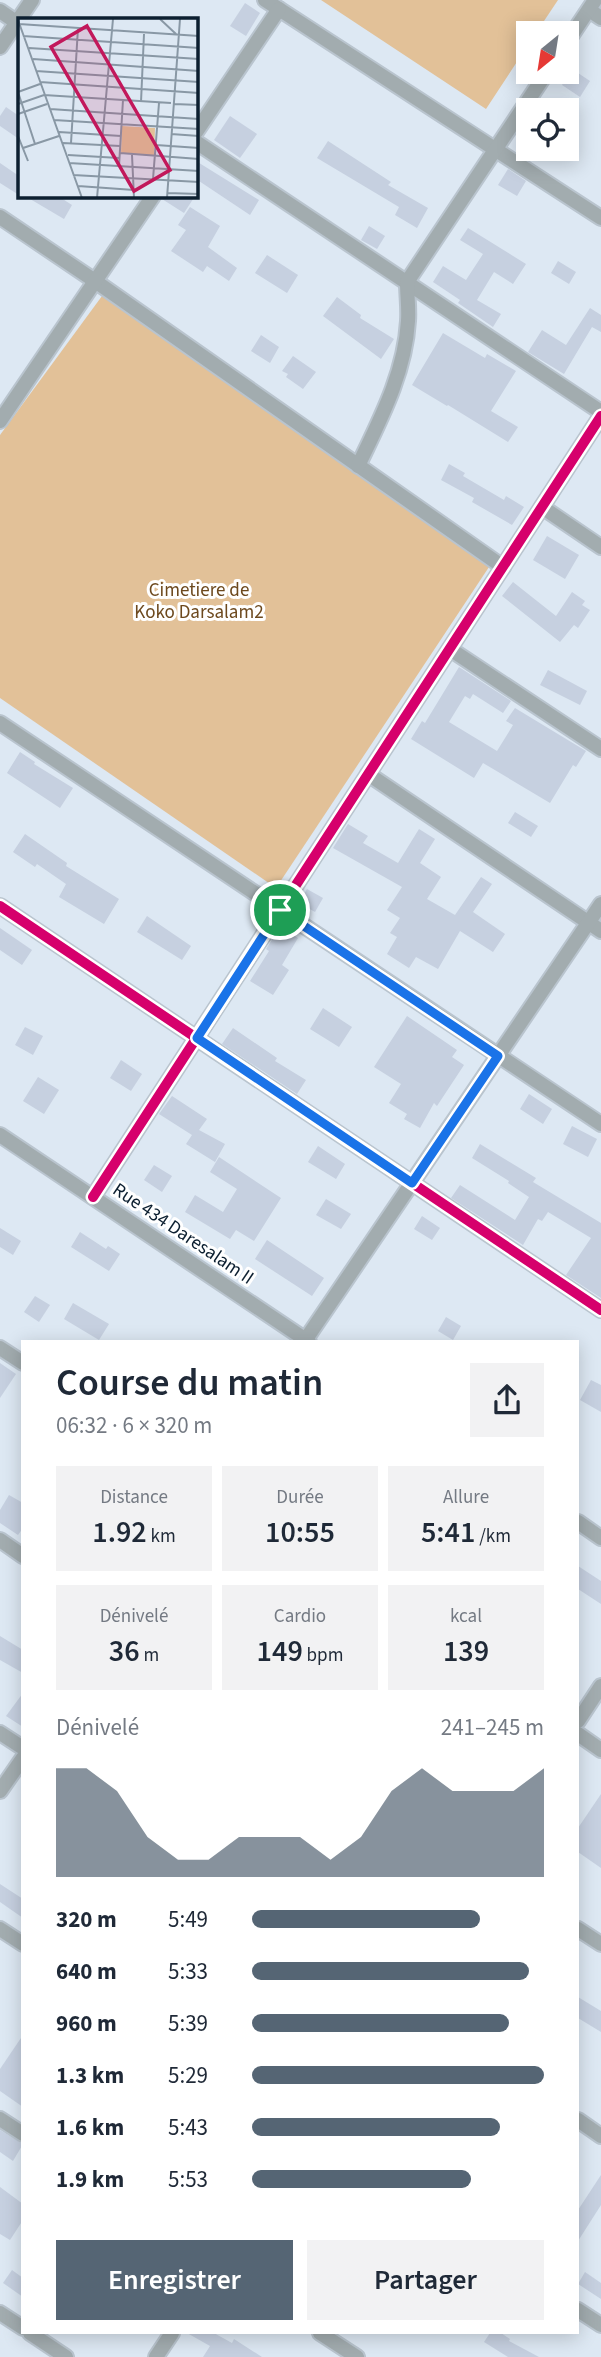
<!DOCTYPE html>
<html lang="fr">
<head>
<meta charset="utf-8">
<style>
	body { margin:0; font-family:"Source Sans 3",sans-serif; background:#f2f2f3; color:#1f2937; height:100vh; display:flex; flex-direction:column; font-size:26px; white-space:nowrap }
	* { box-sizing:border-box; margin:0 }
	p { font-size:23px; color:#747a83 }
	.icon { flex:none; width:38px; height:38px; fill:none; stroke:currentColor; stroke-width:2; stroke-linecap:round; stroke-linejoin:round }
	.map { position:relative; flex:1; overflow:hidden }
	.drawer { position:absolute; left:21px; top:1340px; width:558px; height:994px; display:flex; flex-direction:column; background:#fff; border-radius:0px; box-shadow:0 4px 18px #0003 }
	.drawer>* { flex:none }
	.needle { width:46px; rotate:210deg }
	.tools { position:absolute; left:516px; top:21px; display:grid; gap:14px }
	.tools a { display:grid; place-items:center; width:63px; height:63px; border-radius:0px; background:#fff; box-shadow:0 4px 18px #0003; font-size:35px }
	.pin { position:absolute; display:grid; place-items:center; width:60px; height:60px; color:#fff; margin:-30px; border:4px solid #fff; border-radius:50%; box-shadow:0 2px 7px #0007 }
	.round { display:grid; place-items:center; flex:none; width:74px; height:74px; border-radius:0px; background:#f2f2f3 }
	.overview { display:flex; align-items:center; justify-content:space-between; height:119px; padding:0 35px }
	h1 { font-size:38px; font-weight:600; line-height:52px }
	.metrics { display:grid; grid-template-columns:repeat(3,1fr); gap:10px; height:119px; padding:7px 35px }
	.metrics div { display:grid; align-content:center; border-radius:0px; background:#f2f2f3; text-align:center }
	.metrics b { font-size:30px; font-weight:600 }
	.metrics small { font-size:19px; font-weight:400 }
	.metrics p { font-size:19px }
	.chart { height:196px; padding:14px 35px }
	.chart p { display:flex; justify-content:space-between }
	.chart svg { width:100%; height:126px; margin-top:7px; fill:#556574; opacity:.7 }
	.cta { display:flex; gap:14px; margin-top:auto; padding:14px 35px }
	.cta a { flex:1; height:80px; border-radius:0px; background:#556574; color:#fff; font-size:28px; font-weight:600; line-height:80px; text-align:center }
	.cta a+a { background:#f2f2f3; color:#1f2937 }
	ul { padding:0 35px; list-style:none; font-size:23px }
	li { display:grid; grid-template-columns:112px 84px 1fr; align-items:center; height:52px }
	li i { height:18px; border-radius:9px; background:#556574 }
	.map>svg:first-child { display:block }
	.green { fill:#e2c198 }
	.building { fill:#c6d0e0 }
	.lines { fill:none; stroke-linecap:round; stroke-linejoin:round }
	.street-casing { stroke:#b9c4ce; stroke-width:18 }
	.street { stroke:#a2acaf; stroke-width:14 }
	.cycleway-casing { stroke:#fff; stroke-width:15 }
	.cycleway { stroke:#d6006c; stroke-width:10 }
	.route-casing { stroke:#fff; stroke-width:14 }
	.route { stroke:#1a73e8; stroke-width:9 }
	.labels { text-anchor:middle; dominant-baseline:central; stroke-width:6; stroke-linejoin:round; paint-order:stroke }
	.park-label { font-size:19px; fill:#6d491e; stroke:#fff }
	.street-label { font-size:19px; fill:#0c1f30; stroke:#fff }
	.inset-road { fill:none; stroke:#8998a5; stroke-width:2 }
	.view { fill:#c2185b; fill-opacity:0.15; stroke:#c2185b; stroke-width:3.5 }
	.inset-edge { fill:none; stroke:#0c1f30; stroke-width:3.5 }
</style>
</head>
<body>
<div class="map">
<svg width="601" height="2357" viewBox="0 0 601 2357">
	<rect width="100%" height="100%" fill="#dde8f3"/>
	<g class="green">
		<path d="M321 0H558L536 33H528V45L486 109Z"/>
		<path d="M102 296 489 567 276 888 0 698V435Z"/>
	</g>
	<g class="building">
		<path d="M245 3 260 13 246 36 230 26Z"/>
		<path d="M572 69 590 81 580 97 562 85Z"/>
		<path d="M6 107 19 116V139L0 126V116Z"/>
		<path d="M230 116 257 134 240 158 214 140Z"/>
		<path d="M328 141 391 182 388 185 428 208 417 228 395 215 399 207 317 158Z"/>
		<path d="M196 161 259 200 250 215 196 179Z"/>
		<path d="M0 163 19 176V195L0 183Z"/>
		<path d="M508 169 526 181 517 196 498 185Z"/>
		<path d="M25 196H58L72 205 64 219Z"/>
		<path d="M163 196H195L184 213 162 199Z"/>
		<path d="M190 207 220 226 208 247 237 268 229 281 207 266 203 272 171 251 186 230 178 225Z"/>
		<path d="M369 226 385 236 377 249 361 240Z"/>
		<path d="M468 228 526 264 513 284 494 272 477 300 501 314 493 327 458 303 460 300 433 282 443 266 466 280 483 254 460 240Z"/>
		<path d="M267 255 298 275 287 293 255 273Z"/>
		<path d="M558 261 576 272 569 284 551 273Z"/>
		<path d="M337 297 361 315 360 318 394 339 381 359 323 316Z"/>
		<path d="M590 308 601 315V332L592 327 564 374 528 352 542 330 566 345Z"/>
		<path d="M443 333 485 358 487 354 516 371 491 411 518 427 508 442 448 405 447 406 412 385Z"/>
		<path d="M261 335 279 347 270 363 251 351Z"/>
		<path d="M293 356 316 372 303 389 286 377 288 374 282 371Z"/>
		<path d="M449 464 465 473 463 476 504 500 506 496 524 507 512 525 472 502 474 498 441 480Z"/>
		<path d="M547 536 579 555 565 579 533 560Z"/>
		<path d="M513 582 556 616 572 592 585 601 582 605 590 610 578 628 574 625 560 642 502 596Z"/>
		<path d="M459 667 511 701 503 713 473 694 470 699 465 696 449 722 497 751 513 725 506 721 515 708 586 751 576 767 573 765 550 803 483 763 474 778 411 739 422 721 425 723Z"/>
		<path d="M548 670 587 691 580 705 540 685Z"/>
		<path d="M20 752 35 762 34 764 73 788 60 808 7 773Z"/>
		<path d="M515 812 538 826 531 837 508 823Z"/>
		<path d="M348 824 368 836 363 843 398 863 419 829 435 839 420 863 441 877 427 899 455 915 481 877 492 884 473 912 505 934 493 952 460 931 438 969 416 957 409 968 387 954 397 937 390 933 400 918 387 910 402 887 333 848Z"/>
		<path d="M25 834 67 863 66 866 119 899 104 924 59 897 66 884 37 864 35 867 13 852Z"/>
		<path d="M307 889 323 898 315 912 299 903Z"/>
		<path d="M147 916 191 946 182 960 137 932Z"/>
		<path d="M280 927 298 938 282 965 289 970 273 995 250 981 269 951 266 949Z"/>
		<path d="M0 928 32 950 22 965 0 950Z"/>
		<path d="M323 1008 352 1027 339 1047 310 1029Z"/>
		<path d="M407 1016 457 1050 452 1057 464 1065 437 1106 434 1103 420 1128 404 1119 407 1114 389 1103 401 1084 374 1067Z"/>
		<path d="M25 1027 43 1036 33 1055 15 1045Z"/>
		<path d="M233 1028 277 1058 275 1061 306 1080 297 1094 222 1044Z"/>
		<path d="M121 1060 142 1074 131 1091 110 1078Z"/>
		<path d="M38 1077 59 1090 44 1114 23 1101Z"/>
		<path d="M529 1094 552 1109 543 1124 520 1109Z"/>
		<path d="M172 1096 207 1119 199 1130 225 1144 215 1162 186 1144 192 1135 159 1114Z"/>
		<path d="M572 1126 597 1139 588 1157 563 1144Z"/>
		<path d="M480 1144 536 1178 533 1182 601 1223V1298L566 1275 591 1238 548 1212 542 1221 538 1219 523 1245 451 1198 460 1185 515 1220 529 1197 508 1183 509 1181 472 1158Z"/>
		<path d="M318 1146 345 1164 336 1179 308 1162Z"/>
		<path d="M219 1157 281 1198 254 1241 236 1230 230 1239 185 1212 195 1195 223 1212 237 1189 210 1172Z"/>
		<path d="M154 1165 172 1176 162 1192 144 1180Z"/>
		<path d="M326 1199 351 1214 341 1229 316 1215Z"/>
		<path d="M422 1216 440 1228 432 1240 414 1229Z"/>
		<path d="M0 1228 21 1241 13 1255 0 1247Z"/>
		<path d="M80 1232 106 1249 108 1246 120 1254 109 1271 71 1247Z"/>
		<path d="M267 1240 324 1278 312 1296 255 1259Z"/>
		<path d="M35 1296 50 1305 39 1322 24 1312Z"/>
		<path d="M73 1303 109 1324 99 1340 64 1319Z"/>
		<path d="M446 1317 461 1326 453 1340 438 1331Z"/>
		<path d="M0 1363 16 1374 0 1398Z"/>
		<path d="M591 1380 601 1385V1412L580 1400Z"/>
		<path d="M9 1495 23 1503V1528L18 1535 0 1523V1510Z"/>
		<path d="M578 1566 601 1581V1604L578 1589Z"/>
		<path d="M0 1636 23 1650V1673L0 1660Z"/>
		<path d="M23 1693V1727L6 1716Z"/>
		<path d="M601 1794V1868L578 1852V1828Z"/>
		<path d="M0 1884 23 1899V1918L0 1902Z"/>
		<path d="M578 1997 601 2011V2032L578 2018Z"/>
		<path d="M23 2035V2107L0 2091V2069Z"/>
		<path d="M0 2130 23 2144 13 2161 0 2152Z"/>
		<path d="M601 2175V2205L578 2241V2210Z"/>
		<path d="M0 2187 23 2204V2220L10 2240 0 2234Z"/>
		<path d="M12 2270 23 2278V2297L3 2283Z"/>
		<path d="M585 2272 601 2283V2299L578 2284Z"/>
		<path d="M187 2333H214L232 2343 234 2339 262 2357H203L210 2346Z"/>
		<path d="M490 2333H501L510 2339 509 2341 539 2357H508L484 2342Z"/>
	</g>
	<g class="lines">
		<g class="street-casing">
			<g id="street">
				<path d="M265 0 601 218"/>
				<path d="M589 10 601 18"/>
				<path d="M0 11 19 24"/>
				<path d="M567 42 595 0"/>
				<path d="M0 47 32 0"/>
				<path d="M196 132 279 9"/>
				<path d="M196 142 601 412"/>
				<path d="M0 217 95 281 503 567"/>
				<path d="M0 421 153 196"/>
				<path d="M358 466C380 420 405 373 408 321 409 308 407 295 407 282L547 72"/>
				<path d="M542 507 601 547"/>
				<path d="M450 649 601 749"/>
				<path d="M0 723 601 1124"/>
				<path d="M368 774 601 931"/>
				<path d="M0 906 601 1310"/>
				<path d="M0 1135 309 1342"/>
				<path d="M93 1197 601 416"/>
				<path d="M304 1342 601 904"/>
				<path d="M0 1348 23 1363"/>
				<path d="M578 1522 601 1538"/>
				<path d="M0 1540 23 1556"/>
				<path d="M578 1721 601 1686"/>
				<path d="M0 1733 23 1748"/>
				<path d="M578 1734 601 1750"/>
				<path d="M0 1791 23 1758"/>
				<path d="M0 1929 23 1944"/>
				<path d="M578 1929 601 1944"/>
				<path d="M0 2119 23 2134"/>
				<path d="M578 2120 601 2136"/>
				<path d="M578 2310 601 2325"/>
				<path d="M0 2313 23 2328"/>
				<path d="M30 2333 66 2357"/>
				<path d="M320 2333 357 2357"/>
				<path d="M156 2357 172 2333"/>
			</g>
		</g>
		<use href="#street" class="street"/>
		<g class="cycleway-casing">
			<g id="cycleway">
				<path d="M0 906 601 1310"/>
				<path d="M93 1197 601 416"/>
			</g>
		</g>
		<use href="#cycleway" class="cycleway"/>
	</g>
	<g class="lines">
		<g class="route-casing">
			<path id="route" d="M280 910 498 1056 412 1183 197 1038Z"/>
		</g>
		<use href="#route" class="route"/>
	</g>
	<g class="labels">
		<g class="park-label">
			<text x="199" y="590">Cimetiere de<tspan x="199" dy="22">Koko Darsalam2</tspan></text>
		</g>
		<g class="street-label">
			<text transform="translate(183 1234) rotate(34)">Rue 434 Daresalam II</text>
		</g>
	</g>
	<g transform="translate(18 18)">
		<rect width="180" height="180" fill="#dde8f3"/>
		<path d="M104 108 137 110 136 138 103 135Z" fill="#e2c198"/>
		<path class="inset-road" d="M142 1 158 16M0 2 64 180M1 6 181 18M5 18 181 30M11 30 181 41M15 41 181 53M18 53 181 64M22 64 181 75M0 74 17 126M0 74 22 66M123 84 126 16M0 86 26 77 153 85M156 86 181 87M32 91 181 101M0 96 29 86M36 102 181 111M41 114 103 118M153 116 181 118M0 118 10 143M45 125 102 128M53 125 60 10M138 127 181 130M5 130 41 118M102 135 181 141M50 137 101 140M114 137 116 180M51 145 181 153M101 148 105 82M55 157 181 164M135 161 141 85M60 168 116 172M149 175 181 176M79 180 95 1M149 180 162 1"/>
		<path class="view" d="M69 8 152 152 116 173 33 29Z"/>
		<rect width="180" height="180" class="inset-edge"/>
	</g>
</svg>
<div class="tools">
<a><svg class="needle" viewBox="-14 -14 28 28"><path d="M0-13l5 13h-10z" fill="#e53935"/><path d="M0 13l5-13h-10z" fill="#747a83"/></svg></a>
<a><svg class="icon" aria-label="locate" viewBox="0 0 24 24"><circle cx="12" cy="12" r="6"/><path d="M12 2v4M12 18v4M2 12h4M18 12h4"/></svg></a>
</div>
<div class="pin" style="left:280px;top:910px;background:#1e9e55"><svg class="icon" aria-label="arrive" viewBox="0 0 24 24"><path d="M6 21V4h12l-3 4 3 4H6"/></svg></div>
<section class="drawer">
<div class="overview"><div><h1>Course du matin</h1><p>06:32 · 6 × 320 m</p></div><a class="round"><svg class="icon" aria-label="share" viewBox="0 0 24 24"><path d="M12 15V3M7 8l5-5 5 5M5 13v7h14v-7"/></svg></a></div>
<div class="metrics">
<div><p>Distance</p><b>1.92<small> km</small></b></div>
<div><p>Durée</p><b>10:55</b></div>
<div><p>Allure</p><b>5:41<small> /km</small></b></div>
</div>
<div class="metrics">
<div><p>Dénivelé</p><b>36<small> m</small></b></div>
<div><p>Cardio</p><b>149<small> bpm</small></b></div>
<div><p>kcal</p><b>139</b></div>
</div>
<div class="chart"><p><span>Dénivelé</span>241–245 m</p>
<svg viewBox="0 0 160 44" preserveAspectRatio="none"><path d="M0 44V6L10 6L20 14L30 30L40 38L50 38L60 30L70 30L80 30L90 38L100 30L110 14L120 6L130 14L140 14L150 14L160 6V44z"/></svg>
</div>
<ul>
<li><b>320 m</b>5:49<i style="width:78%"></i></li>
<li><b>640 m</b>5:33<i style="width:95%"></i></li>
<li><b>960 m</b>5:39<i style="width:88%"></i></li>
<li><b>1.3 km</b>5:29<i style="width:100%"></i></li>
<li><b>1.6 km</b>5:43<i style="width:85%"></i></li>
<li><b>1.9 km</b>5:53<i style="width:75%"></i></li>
</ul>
<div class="cta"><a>Enregistrer</a><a>Partager</a></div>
</section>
</div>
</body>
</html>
